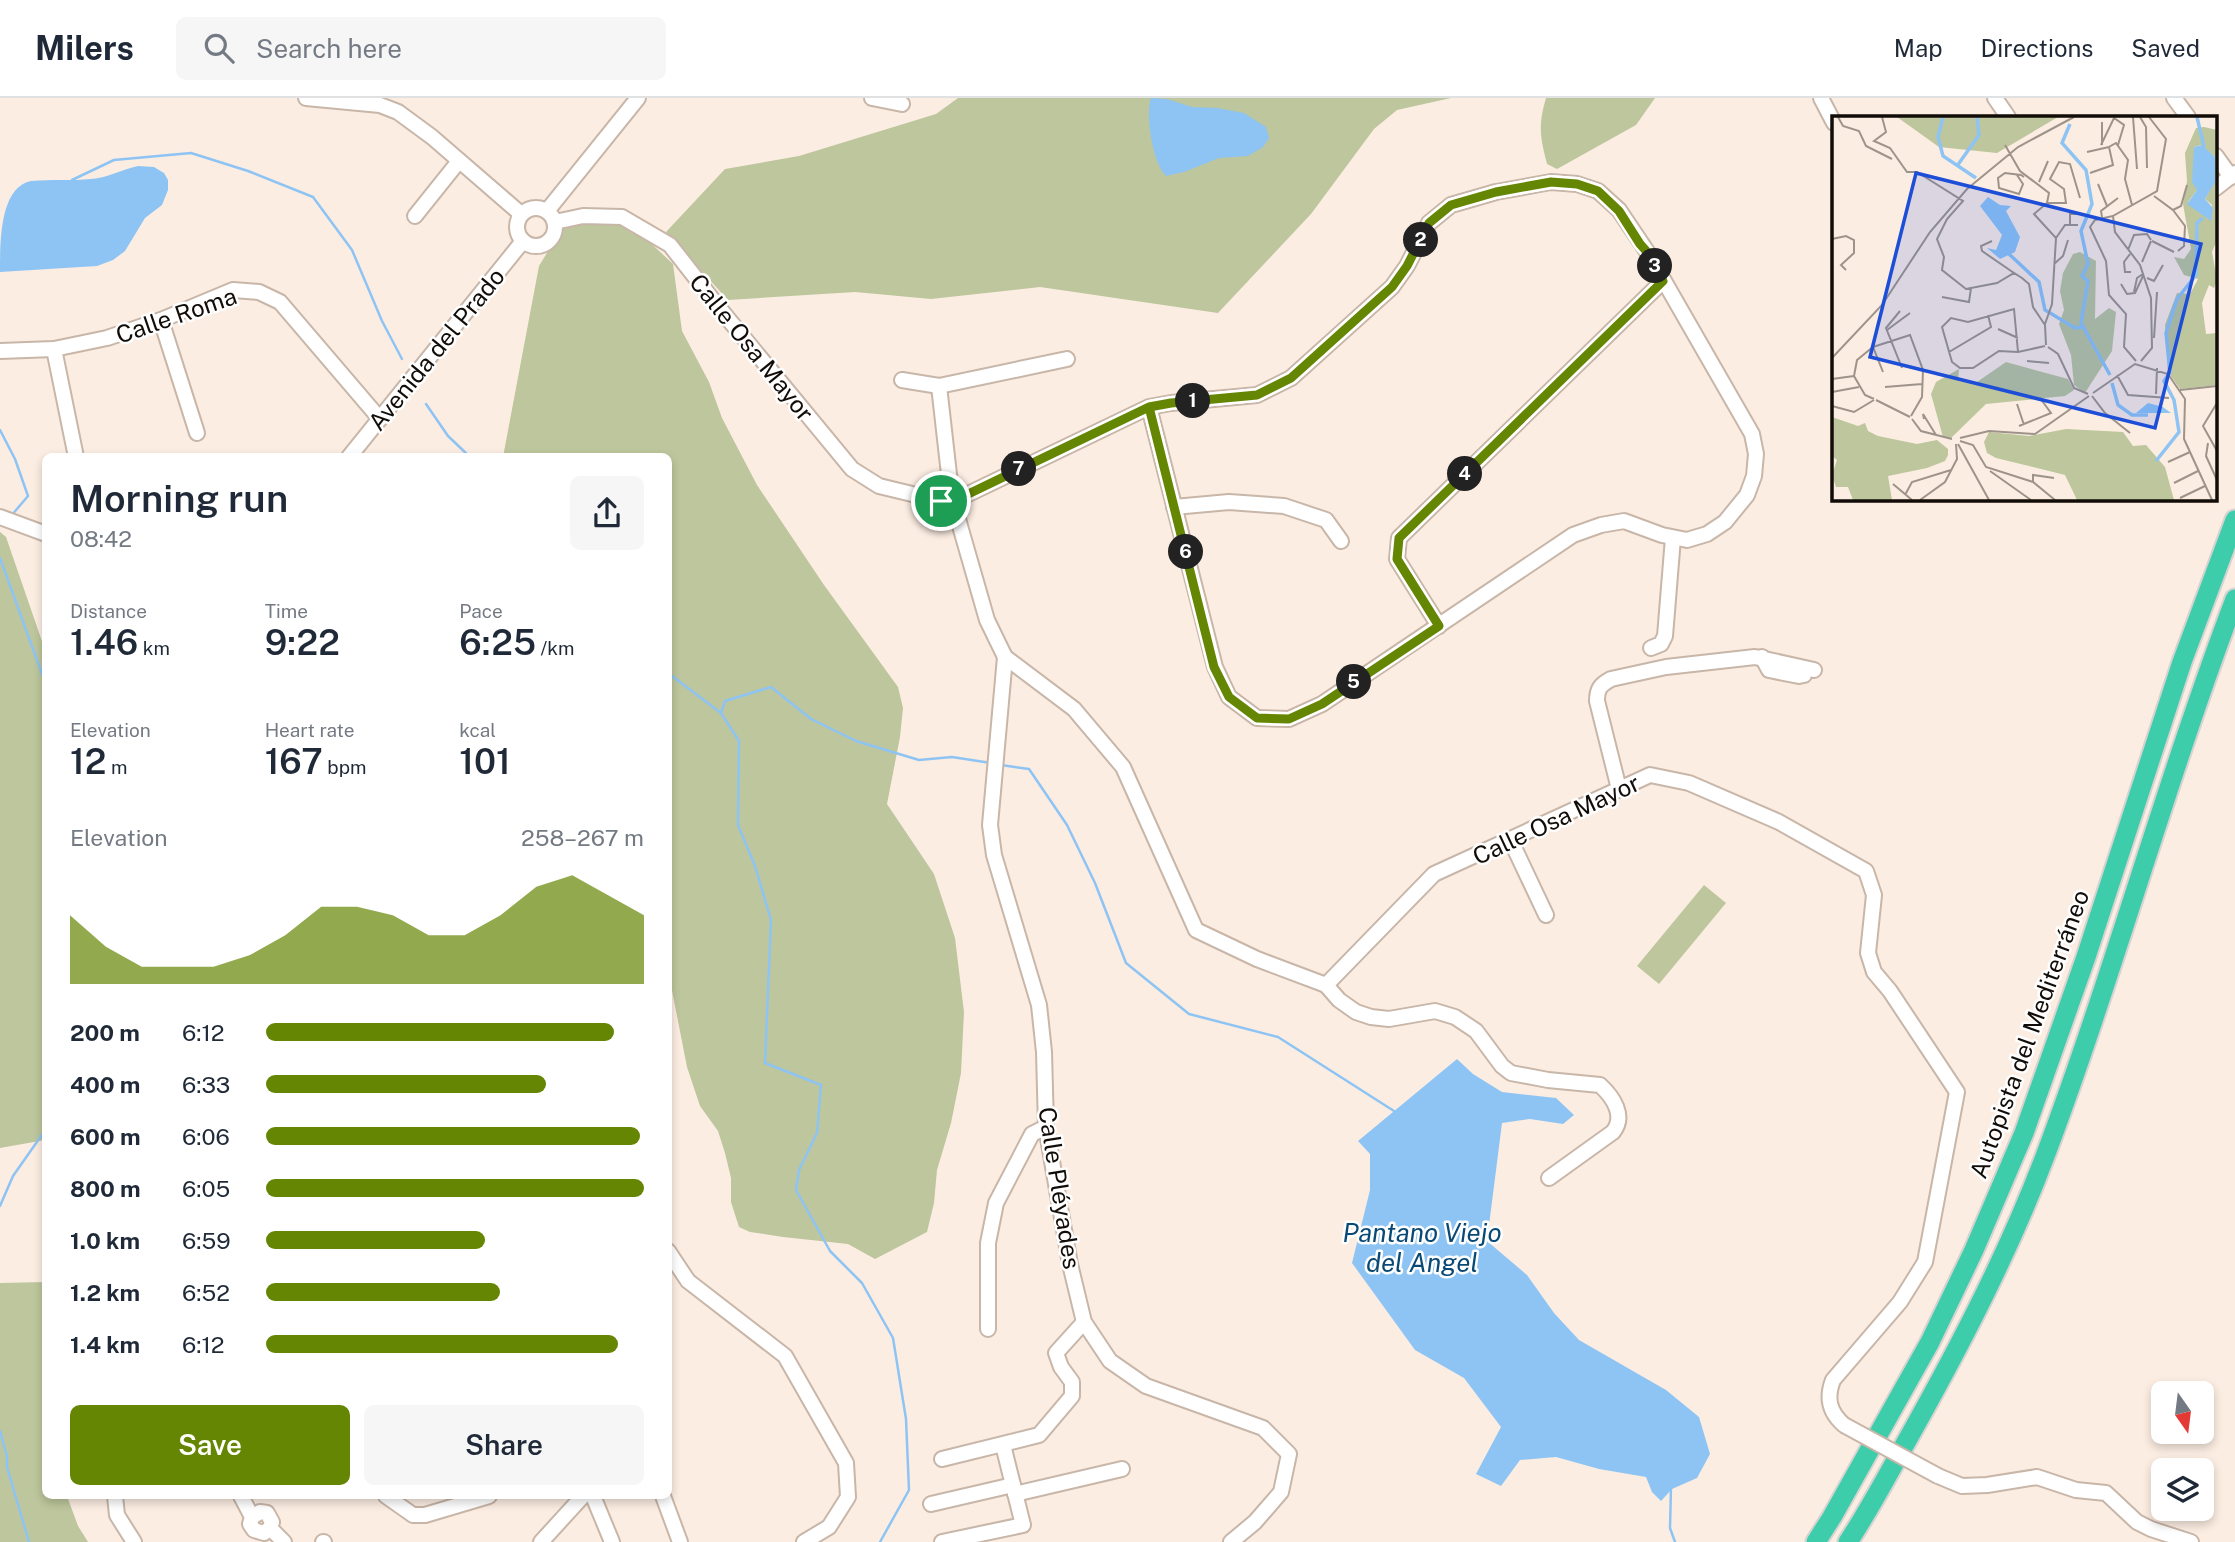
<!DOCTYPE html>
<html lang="en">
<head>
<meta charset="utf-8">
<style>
	body { margin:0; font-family:"Public Sans",sans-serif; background:#f6f6f7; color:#1f2937; height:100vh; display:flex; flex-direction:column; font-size:26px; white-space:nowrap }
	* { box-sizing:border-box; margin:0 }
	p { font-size:23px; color:#747a83 }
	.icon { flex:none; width:38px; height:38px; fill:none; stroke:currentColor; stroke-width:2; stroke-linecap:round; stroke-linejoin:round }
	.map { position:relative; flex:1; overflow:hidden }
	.drawer { position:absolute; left:42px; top:355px; width:630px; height:1046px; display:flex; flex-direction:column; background:#fff; border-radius:10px; box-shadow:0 4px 10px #0003 }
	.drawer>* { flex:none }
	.needle { width:46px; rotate:166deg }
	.fabs { position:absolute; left:2151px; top:1283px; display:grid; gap:14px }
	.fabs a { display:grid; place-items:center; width:63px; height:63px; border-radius:10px; background:#fff; box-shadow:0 4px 10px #0003; font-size:35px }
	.pin { position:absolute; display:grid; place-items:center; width:60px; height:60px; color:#fff; margin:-30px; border:4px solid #fff; border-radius:50%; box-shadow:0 2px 7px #0007 }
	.km { position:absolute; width:35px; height:35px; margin:-18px; border-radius:50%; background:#222; color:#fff; font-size:19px; line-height:35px; text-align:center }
	.round { display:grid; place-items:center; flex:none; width:74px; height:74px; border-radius:10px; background:#f6f6f7 }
	.overview { display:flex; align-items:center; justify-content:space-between; height:119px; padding:0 28px }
	h1 { font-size:38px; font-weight:600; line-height:52px }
	.metrics { display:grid; grid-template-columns:repeat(3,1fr); gap:10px; height:119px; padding:7px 28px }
	.metrics div { display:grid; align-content:center }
	.metrics b { font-size:35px; font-weight:600 }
	.metrics small { font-size:19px; font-weight:400 }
	.metrics p { font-size:19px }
	.chart { height:196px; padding:14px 28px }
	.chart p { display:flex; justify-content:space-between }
	.chart svg { width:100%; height:126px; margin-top:7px; fill:#658602; opacity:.7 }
	.button { display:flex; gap:14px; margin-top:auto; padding:14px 28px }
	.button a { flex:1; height:80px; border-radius:10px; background:#658602; color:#fff; font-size:28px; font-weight:600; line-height:80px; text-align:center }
	.button a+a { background:#f6f6f7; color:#1f2937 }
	ul { padding:0 28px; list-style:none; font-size:23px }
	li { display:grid; grid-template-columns:112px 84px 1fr; align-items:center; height:52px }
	li i { height:18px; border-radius:9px; background:#658602 }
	header { display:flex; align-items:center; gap:42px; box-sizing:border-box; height:98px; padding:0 35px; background:#fff; border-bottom:2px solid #e0e1e3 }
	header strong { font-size:33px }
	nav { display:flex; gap:38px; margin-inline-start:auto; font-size:24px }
	.search { width:490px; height:63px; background:#f6f6f7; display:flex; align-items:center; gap:18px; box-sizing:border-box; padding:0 24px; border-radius:10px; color:#747a83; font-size:26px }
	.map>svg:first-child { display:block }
	.green { fill:#bdc69c }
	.water { fill:#8ec4f4 }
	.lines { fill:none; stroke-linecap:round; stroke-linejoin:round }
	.stream { stroke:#8ec4f4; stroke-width:2.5 }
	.minor-casing { stroke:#c8b6a8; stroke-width:18 }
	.highway-casing { stroke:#d4d3d2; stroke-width:23 }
	.minor { stroke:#fff; stroke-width:14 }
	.highway { stroke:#3ecdaa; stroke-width:19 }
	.minor-bridge-casing { stroke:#c8b6a8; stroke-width:18; stroke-linecap:butt }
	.minor-bridge { stroke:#fff; stroke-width:14 }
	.route-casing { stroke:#fff; stroke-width:14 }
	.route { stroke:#658602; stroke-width:9 }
	.labels { text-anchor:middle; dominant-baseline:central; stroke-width:5; stroke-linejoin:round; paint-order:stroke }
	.street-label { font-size:24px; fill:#110c07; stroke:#fefefe }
	.water-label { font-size:26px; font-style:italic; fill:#094975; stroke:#fefefe }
	.inset-river { fill:none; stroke:#8ec4f4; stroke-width:3.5 }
	.inset-road { fill:none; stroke:#9e938a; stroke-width:2 }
	.view { fill:#1d4ed8; fill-opacity:0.15; stroke:#1d4ed8; stroke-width:3.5 }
	.inset-edge { fill:none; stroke:#110c07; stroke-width:3.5 }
</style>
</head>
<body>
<header>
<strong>Milers</strong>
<div class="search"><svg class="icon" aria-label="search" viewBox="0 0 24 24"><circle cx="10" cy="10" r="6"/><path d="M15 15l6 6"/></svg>Search here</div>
<nav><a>Map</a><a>Directions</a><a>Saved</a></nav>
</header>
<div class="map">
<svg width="2235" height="1444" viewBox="0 0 2235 1444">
	<rect width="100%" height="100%" fill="#fcede2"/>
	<g class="green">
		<path d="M958 0H1451L1397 12 1374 31 1311 116 1218 215 1040 189 931 201 855 194 728 202 666 134 725 71 799 58 936 16Z"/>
		<path d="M1546 0H1655L1636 27 1557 71 1547 66C1540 39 1538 27 1546 0Z"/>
		<path d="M613 124 641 136 673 166 682 233 709 284 722 320 757 387 824 487 898 589 903 610 900 639 887 706 934 776 955 840 964 914 961 975 951 1025 937 1072 934 1105 927 1134 875 1161 848 1146 783 1139 750 1134 739 1129 731 1104V1080L725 1055 718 1033 700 1008 687 969 668 872V359H503L539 168 561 132 580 126Z"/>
		<path d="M0 434 6 439 45 552V1042L0 1050Z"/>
		<path d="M1704 787 1726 805 1659 886 1637 868Z"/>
		<path d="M45 1184 46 1398H67L78 1428 88 1444H0V1185Z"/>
	</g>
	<g class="water">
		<path d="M1151 0 1167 1 1192 9 1217 10 1244 15 1266 29 1269 40 1263 49 1248 58 1219 60 1184 74 1166 78C1153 66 1145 17 1151 0Z"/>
		<path d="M138 68 154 69 164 75 168 82V92L162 107 145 120 125 153 113 162 97 168 0 174C0 143 0 89 31 83 51 81 71 83 91 81 108 80 122 71 138 68Z"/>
		<path d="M1457 961 1473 976 1502 994 1556 1000 1574 1017 1563 1026 1530 1021 1502 1025 1487 1143 1527 1177 1554 1215 1579 1242 1666 1292 1699 1319 1710 1356 1697 1380 1672 1391 1661 1403 1652 1394 1646 1379 1599 1371 1556 1359 1520 1362 1501 1388 1476 1376 1501 1329 1464 1280 1415 1252 1352 1165 1370 1092V1056L1358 1043Z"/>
	</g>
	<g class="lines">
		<g class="stream">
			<path d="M72 82 114 62 191 55 248 73 313 99 352 152 382 223 402 261"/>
			<path d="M426 306 448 338 470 359"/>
			<path d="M0 332 15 361 28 398 11 418"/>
			<path d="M0 460 46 587"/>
			<path d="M668 575 721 615 739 643 738 727 755 768 771 822 765 965 821 987 817 1035 799 1072 796 1092 830 1153 862 1185 893 1240 906 1321 909 1392 880 1444"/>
			<path d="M721 615 725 603 771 589 811 621 856 643 919 662 952 659 991 665"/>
			<path d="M1001 667 1029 671 1067 727 1095 785 1126 865 1189 916 1278 939 1394 1013 1396 1016"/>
			<path d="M0 1108 13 1078 46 1031"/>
			<path d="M0 1333 7 1358V1369L29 1444"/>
			<path d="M1671 1389 1670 1430 1675 1444"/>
		</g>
		<g class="minor-casing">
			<g id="minor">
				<path d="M306 0 380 7 398 14 432 39 521 116"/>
				<path d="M872 0 902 6"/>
				<path d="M1821 0 1834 25"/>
				<path d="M1995 0 2008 19"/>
				<path d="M2174 0 2188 19"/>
				<path d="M2216 58 2231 79"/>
				<path d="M2216 90 2235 75"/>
				<circle cx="536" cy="129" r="19"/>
				<path d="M547 113 638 0"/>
				<path d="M415 118 459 63"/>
				<path d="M555 124 583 118 622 119 670 147 720 211 852 371 879 388 941 403"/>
				<path d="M161 222 197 335"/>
				<path d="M54 251 76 359"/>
				<path d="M0 253 54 251 107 240 161 222 233 192 259 194 280 204 380 321"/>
				<path d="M902 282 939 288 1067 261"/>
				<path d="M939 288 951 394"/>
				<path d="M349 359 523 143"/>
				<path d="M960 400 1149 309 1171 305 1257 297 1291 280 1392 189 1407 168 1429 125 1451 107 1496 94 1551 84 1577 86 1598 93 1619 112 1648 155 1752 336 1756 356 1754 378 1747 397 1725 424 1707 436 1687 442 1662 437 1624 423 1601 427 1573 437 1322 606 1289 621 1257 620 1229 599 1215 569 1149 309"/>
				<path d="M1174 409 1229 404 1284 408 1326 422 1341 443"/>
				<path d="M956 414 987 522 1005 559 1074 611 1123 669 1196 832 1257 861 1326 887 1434 776 1650 677 1689 685 1779 724 1866 773 1874 797 1868 855 1874 874 1890 893 1957 994 1925 1164 1900 1204 1833 1282C1826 1300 1829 1314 1844 1327"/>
				<path d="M0 419 46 436"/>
				<path d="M1439 528 1397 461 1399 440 1663 183"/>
				<path d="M1651 550 1661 546 1665 538 1673 440"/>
				<path d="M1005 559 990 727 994 757 1039 907 1044 954 1046 1029 1070 1166 1084 1224 1110 1263 1146 1288 1263 1330 1289 1356 1281 1394 1255 1424 1231 1444"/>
				<path d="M1762 559 1769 572 1799 578 1804 577"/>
				<path d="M1619 691 1597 603C1597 591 1600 587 1611 581L1666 569 1755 559 1814 572"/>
				<path d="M1511 743 1546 817"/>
				<path d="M1326 887 1339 902 1356 914 1371 919 1389 921 1435 913 1455 919 1476 933 1502 968 1511 975 1548 982 1600 987C1613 999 1626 1018 1613 1034L1549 1080"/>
				<path d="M668 1153 688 1183 785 1258 846 1365 848 1399 829 1429 804 1444"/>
				<path d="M988 1231V1145L996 1105 1032 1036 1046 1029"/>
				<path d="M942 1361 1039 1337 1072 1298V1284L1061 1269 1056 1255 1084 1224"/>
				<path d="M1938 1378 1962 1388 1987 1387 2037 1379 2076 1392 2106 1395 2137 1424 2151 1431 2191 1444"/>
				<path d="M1015 1396 1122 1371"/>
				<path d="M115 1398 117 1417 134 1444"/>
				<path d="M241 1398 252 1419 250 1426 254 1432 264 1435 270 1430 272 1424 267 1415 260 1414 252 1419"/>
				<path d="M386 1398 413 1417H425L489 1398"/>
				<path d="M593 1398 612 1444"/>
				<path d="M663 1398 680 1444"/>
				<path d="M931 1406 1013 1387"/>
				<path d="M270 1430 284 1444"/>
				<path d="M323 1444H324"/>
				<path d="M541 1444 583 1398"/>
				<path d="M942 1444 1023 1427 1003 1347"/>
			</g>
		</g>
		<g class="highway-casing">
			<g id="highway">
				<path d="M1816 1444 1832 1419 1930 1244 1974 1152 2024 1035 2086 859 2182 564 2235 422"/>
				<path d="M1848 1444C1870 1411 1889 1374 1909 1339 1961 1246 2010 1152 2047 1053 2115 871 2166 683 2235 501"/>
			</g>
		</g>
		<use href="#minor" class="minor"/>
		<use href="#highway" class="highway"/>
		<g class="minor-bridge-casing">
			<path id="minor-bridge" d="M1844 1327 1938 1378"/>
		</g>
		<use href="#minor-bridge" class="minor-bridge"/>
	</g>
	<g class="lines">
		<g class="route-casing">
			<path id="route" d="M941 403 943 412C951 417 957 415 961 407L960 400 1149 309 1171 305 1257 297 1291 280 1392 189 1407 168 1429 125 1451 107 1496 94 1551 84 1577 86 1598 93 1619 113 1640 146 1648 155 1663 183 1399 440 1397 461 1439 528 1322 606 1289 621 1257 620 1229 599 1214 569 1149 309 960 400C956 395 952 394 946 395L941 403"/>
		</g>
		<use href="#route" class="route"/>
	</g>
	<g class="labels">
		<g class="street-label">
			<text transform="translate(176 217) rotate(-19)">Calle Roma</text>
			<text transform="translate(752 249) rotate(51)">Calle Osa Mayor</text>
			<text transform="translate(436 251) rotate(-51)">Avenida del Prado</text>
			<text transform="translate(1556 721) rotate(-25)">Calle Osa Mayor</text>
			<text transform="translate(2029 936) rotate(-70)">Autopista del Mediterráneo</text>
			<text transform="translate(1060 1090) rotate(81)">Calle Pléyades</text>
		</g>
		<g class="water-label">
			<text x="1422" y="1134">Pantano Viejo<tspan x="1422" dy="30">del Angel</tspan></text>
		</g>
	</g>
	<g transform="translate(1832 18)">
		<rect width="385" height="385" fill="#fcede2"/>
		<path d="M65 1H226L165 37 107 31ZM372 11 385 14V124L380 136 385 164 382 172 377 169 370 187 374 218 385 217V269L348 273 336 256 333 209 345 177 358 178 366 163 352 159 342 141 352 143 359 133 351 88 355 65 353 37 364 12ZM369 29 383 41 381 68 373 83 380 89 378 104 356 86 365 74 362 31ZM248 136 264 145 263 203 277 192 284 196 280 235 253 277 242 269 239 239 227 208 232 194 228 175 231 157 241 138ZM174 246 236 263 242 274 233 280 154 288 119 322 111 321 99 278 104 266 127 253 126 265 145 266ZM0 301 26 310 33 307 36 315 46 320 85 328 105 324 116 333V339L113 345 95 352 56 360 60 384H21L16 371H4L0 359 5 344 0 340ZM234 313 291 316 301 330 314 329 333 351 342 384H245L233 359 164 342 155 337 152 326 157 316 197 320Z" fill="#bdc69c" fill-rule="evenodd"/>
		<path d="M370 29 383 41V66L373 83 381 92 379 105 355 88 365 74 360 66 362 31ZM156 81 168 89 179 90 174 95 188 121 183 136 168 143 155 132 164 134 170 119 148 90ZM316 287 331 291 339 297H304Z" fill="#8ec4f4"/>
		<path class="inset-river" d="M111 1 106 21 111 40 144 62M365 1 372 31M238 8 230 27 254 54 260 88 249 115 256 148 250 160 256 165 249 207 278 259M125 50 147 19 145 1M177 138 207 166 213 194 243 212 250 211M280 267 286 289 300 299H316M324 345 347 316 342 284 332 265 338 256 334 217 345 183 364 159 365 107 371 102"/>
		<path class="inset-road" d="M6 1 11 10 27 15 34 30 60 43M50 1 54 16 42 25 58 32 75 56H85L131 85 115 103 105 123 112 141 110 154 134 173 165 167 182 157 190 162 197 168 201 191 213 209 214 229M301 1 305 53M308 1 314 11 315 52M270 6V29M173 29 188 55 217 77 215 87 202 98 224 122 220 188 213 208M269 29 282 2 292 9 286 29M255 36 277 31M258 57 281 49 277 31 284 27 296 44 293 63 300 89M185 59 191 68 187 78 167 72 166 62 173 57 189 59 192 61M207 66 216 45M266 68 275 90M322 80 341 94 349 90 355 69M215 87H234L232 73 218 63 227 46 238 48 248 82M341 94 353 110 352 130 346 135M281 100 263 104 258 111 274 145 277 179 294 198 292 231 304 245M270 101 269 95 286 82M238 109V98H253M224 122 233 109H246M0 123 14 120 22 124V137L9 149 14 154M160 125 149 130 150 135 182 157M320 125 342 136M296 134 302 119 315 118 319 124M298 138 292 146 293 156H299M310 146 319 125M222 148 231 140 236 124M315 162 322 165 331 149M289 168 295 178 303 177 311 160M302 176 305 162 311 158M110 181 137 186 139 172M68 195 54 212 70 252M166 213 186 222M55 214 78 197M322 222 325 176M41 231 51 256M216 231 226 238 242 272 256 278M117 236 159 211 156 199M186 236 182 193 136 206 119 202 110 211 120 246 128 252H141L167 235 186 236 213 230M0 242 50 189 98 116 135 73 186 31 242 1M195 245 217 247M309 245 320 232 319 182 308 149 283 116 281 100 325 75 334 23 317 1M285 259 296 279 337 282M0 263 22 260M53 271 90 268M348 274 385 270M0 276 27 271M261 277 303 248 336 258 353 283 352 323 380 384M324 278 325 252M260 280 273 297 298 317M42 283 33 279 22 260 25 244 41 231 78 219 91 254 90 281 79 300M44 284 78 301M385 287 371 310 385 335M185 288 192 309M0 290 22 296 42 284M80 303 89 315 120 323M92 303 91 298 104 319M187 310 219 297 208 282M128 322 157 315 203 318 257 280M128 325 141 329 154 351 201 366 223 384M376 327 374 340 385 364M126 328 157 384M336 346 358 336M158 355 199 384M201 366V359L222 362M342 367 366 355M61 368 80 384M73 379 80 366 119 354M348 382 373 370M88 384 113 366 125 343 124 328"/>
		<path class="view" d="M84 57 369 128 323 312 38 241Z"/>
		<rect width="385" height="385" class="inset-edge"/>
	</g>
</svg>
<div class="fabs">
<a><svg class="needle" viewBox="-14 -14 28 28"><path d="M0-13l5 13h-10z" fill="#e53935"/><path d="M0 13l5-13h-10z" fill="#747a83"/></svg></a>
<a><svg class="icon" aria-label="layers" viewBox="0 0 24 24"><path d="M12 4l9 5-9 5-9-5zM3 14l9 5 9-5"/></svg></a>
</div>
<div class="pin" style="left:941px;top:403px;background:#1e9e55"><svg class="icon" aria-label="arrive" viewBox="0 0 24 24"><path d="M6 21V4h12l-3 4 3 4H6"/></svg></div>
<b class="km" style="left:1193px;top:303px">1</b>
<b class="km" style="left:1421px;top:142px">2</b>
<b class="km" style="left:1655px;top:168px">3</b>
<b class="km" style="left:1465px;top:376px">4</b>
<b class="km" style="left:1354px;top:584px">5</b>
<b class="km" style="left:1186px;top:454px">6</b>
<b class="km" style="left:1019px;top:371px">7</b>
<section class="drawer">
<div class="overview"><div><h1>Morning run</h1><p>08:42</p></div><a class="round"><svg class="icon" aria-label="share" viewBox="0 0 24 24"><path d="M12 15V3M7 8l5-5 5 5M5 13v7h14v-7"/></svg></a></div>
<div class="metrics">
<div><p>Distance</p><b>1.46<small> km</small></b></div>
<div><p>Time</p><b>9:22</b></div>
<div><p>Pace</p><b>6:25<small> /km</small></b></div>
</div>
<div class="metrics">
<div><p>Elevation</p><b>12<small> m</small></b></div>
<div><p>Heart rate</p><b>167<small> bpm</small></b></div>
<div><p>kcal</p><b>101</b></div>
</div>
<div class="chart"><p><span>Elevation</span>258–267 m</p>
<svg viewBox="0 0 160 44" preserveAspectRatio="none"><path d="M0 44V20L10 31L20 38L30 38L40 38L50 34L60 27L70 17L80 17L90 20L100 27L110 27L120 20L130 10L140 6L150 13L160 20V44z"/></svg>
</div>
<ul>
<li><b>200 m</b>6:12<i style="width:92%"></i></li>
<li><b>400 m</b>6:33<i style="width:74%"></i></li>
<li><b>600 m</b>6:06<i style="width:99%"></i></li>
<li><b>800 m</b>6:05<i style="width:100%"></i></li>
<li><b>1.0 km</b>6:59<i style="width:58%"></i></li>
<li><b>1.2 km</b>6:52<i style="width:62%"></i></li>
<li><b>1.4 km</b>6:12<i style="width:93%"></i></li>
</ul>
<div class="button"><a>Save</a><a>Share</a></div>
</section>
</div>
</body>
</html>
